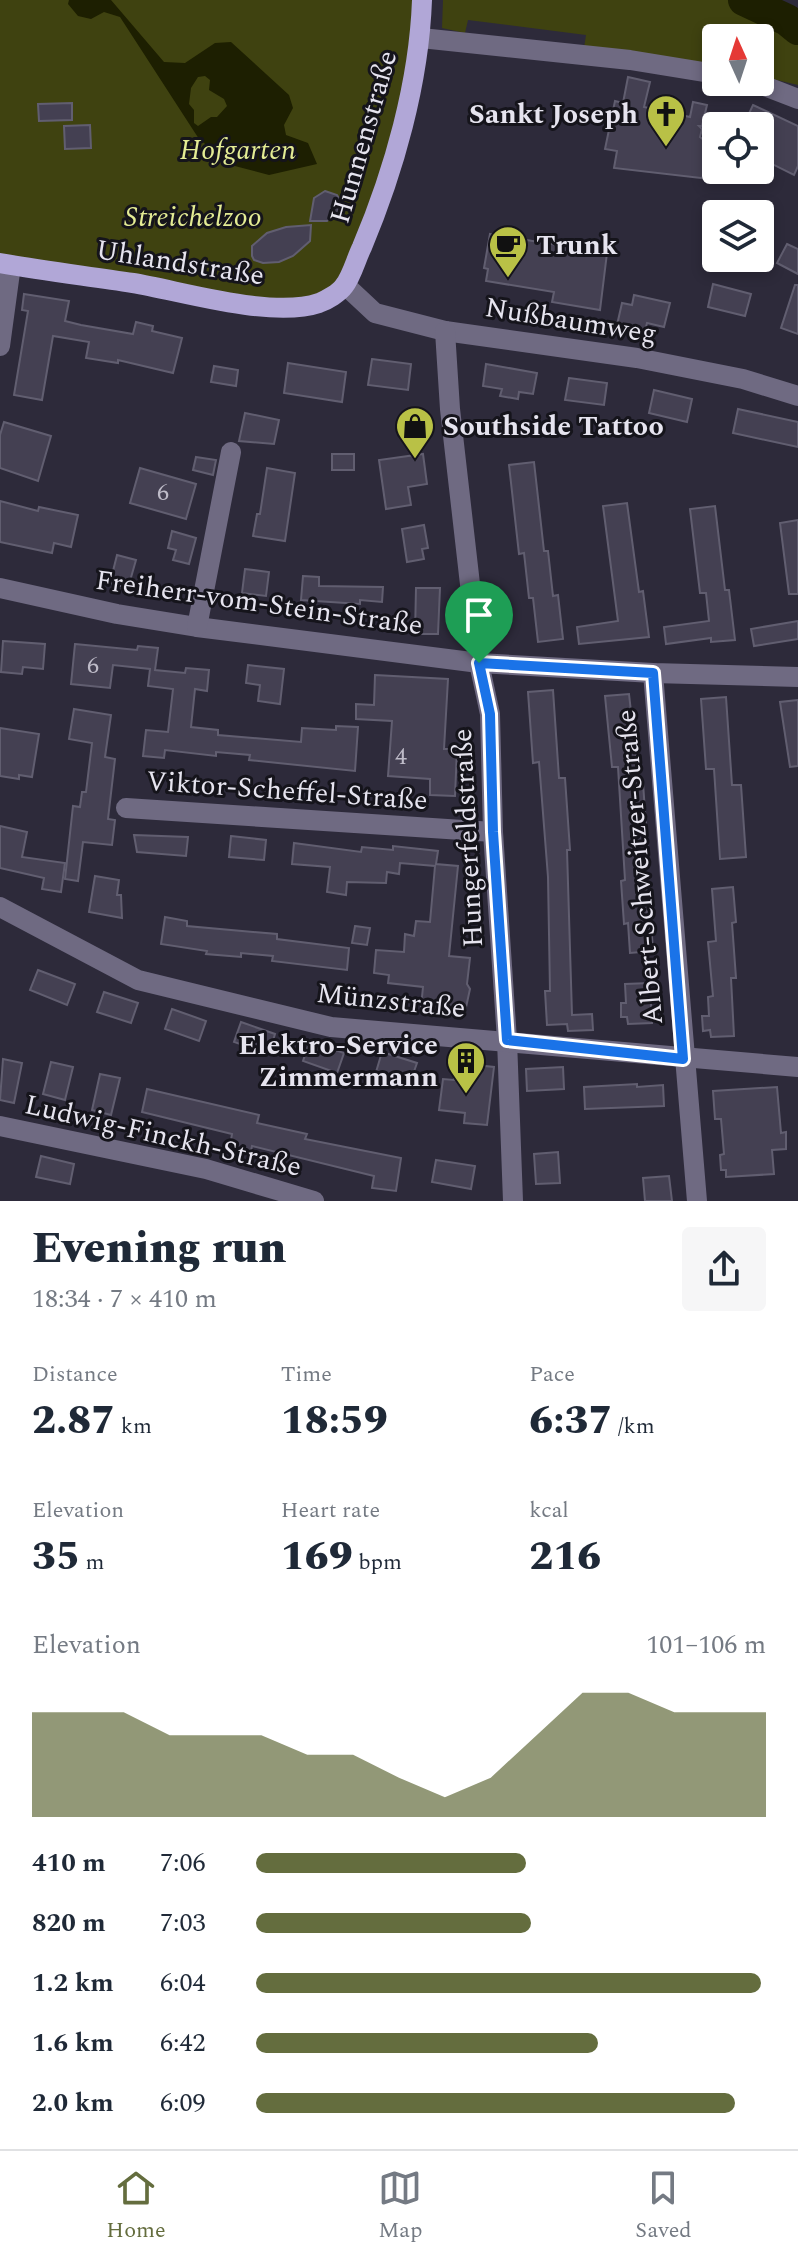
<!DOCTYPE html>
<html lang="en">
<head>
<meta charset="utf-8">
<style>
	body { margin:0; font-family:Spectral,serif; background:#f6f6f7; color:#1f2937; height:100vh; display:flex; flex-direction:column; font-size:30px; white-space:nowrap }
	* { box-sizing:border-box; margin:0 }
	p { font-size:26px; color:#747a83 }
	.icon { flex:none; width:44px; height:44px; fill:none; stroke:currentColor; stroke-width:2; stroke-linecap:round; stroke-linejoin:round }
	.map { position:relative; height:1201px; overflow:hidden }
	.details { display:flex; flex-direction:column; background:#fff; flex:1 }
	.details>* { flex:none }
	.needle { width:52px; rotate:357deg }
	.buttons { position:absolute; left:702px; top:24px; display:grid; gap:16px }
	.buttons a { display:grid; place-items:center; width:72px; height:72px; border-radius:8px; background:#fff; box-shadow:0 4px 12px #0003; font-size:40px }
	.pin { position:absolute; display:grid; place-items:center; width:68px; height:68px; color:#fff; margin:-82px -34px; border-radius:50% 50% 50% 0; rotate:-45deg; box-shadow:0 0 8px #0007 }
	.pin .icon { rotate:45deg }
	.round { display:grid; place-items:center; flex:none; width:84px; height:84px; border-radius:8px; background:#f6f6f7 }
	.overview { display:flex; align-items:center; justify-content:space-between; height:136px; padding:0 32px }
	h1 { font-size:44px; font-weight:800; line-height:60px }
	.metrics { display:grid; grid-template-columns:repeat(3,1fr); gap:12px; height:136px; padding:8px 32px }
	.metrics div { display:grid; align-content:center }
	.metrics b { font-size:40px; font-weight:800 }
	.metrics small { font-size:22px; font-weight:400 }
	.metrics p { font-size:22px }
	.chart { height:224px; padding:16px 32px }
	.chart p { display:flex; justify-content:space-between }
	.chart svg { width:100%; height:144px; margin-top:8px; fill:#646d3e; opacity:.7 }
	ul { padding:0 32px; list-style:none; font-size:26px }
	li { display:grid; grid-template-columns:128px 96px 1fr; align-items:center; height:60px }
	li i { height:20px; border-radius:10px; background:#646d3e }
	.dock { display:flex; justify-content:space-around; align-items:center; height:112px; border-top:2px solid #e0e1e3; background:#fff; font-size:22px; color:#747a83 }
	.dock a { display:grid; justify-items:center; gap:4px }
	.dock .on { color:#646d3e }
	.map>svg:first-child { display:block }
	.green { fill:#3f4210 }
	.water { fill:#1d1f01; fill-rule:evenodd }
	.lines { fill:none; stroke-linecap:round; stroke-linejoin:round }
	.river { stroke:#1d1f01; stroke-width:32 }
	.building { fill:#444052; stroke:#615e70; stroke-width:2 }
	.minor { stroke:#6f6a82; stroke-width:20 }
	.major { stroke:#b1a7d7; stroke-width:20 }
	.route-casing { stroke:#fff; stroke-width:16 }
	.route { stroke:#1a73e8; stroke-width:10 }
	.labels { text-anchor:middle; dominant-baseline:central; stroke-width:6; stroke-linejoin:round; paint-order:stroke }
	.number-label { font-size:24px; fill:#bebbc8 }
	.poi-label { font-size:28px; font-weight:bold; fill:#e6e4ef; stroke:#15141b; text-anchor:end }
	.street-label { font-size:28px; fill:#e6e4ef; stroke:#15141b }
	.park-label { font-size:28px; font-style:italic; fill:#e4ec94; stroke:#15141b }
</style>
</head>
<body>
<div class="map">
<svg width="798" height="1201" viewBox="0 0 798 1201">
	<rect width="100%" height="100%" fill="#2d2a3a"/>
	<g class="green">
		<path d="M0 0H428V44L345 285 301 306 0 263Z"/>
		<path d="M443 0H728L786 28 798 38V85L760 76V38H716V66L584 48 586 35 468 20 465 33 442 28Z"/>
	</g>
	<path class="water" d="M69 0H111L164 62 185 63 215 43 231 42 289 95 293 108 284 125 286 135 308 143 317 164 269 175 231 165 199 139 120 17 104 12 91 19 78 16 68 4ZM205 76 210 80 209 90 224 99 227 106 217 117H211L198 126 194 123V110L189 104 191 88 198 77Z"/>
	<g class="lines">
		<path class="river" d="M744 0 787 20 798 29"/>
	</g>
	<g class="building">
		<path d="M628 77 650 82 644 107 690 117 693 102 707 105 702 126H699L702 129 700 137 716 149V170L712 174 701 178 614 168 617 151 605 149 615 101 623 103Z"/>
		<path d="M72 103V120L39 121 38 104Z"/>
		<path d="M753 105 798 126V166L794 175 760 158V126H743Z"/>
		<path d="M90 125 91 148 65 149 64 126Z"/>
		<path d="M325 191 337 195 340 200 338 212 327 221H310L314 198Z"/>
		<path d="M311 225 310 241 293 256 279 262 263 263 254 260 252 256V246L267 233 286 227Z"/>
		<path d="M490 234 607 253 600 310 552 302 554 292 486 281 488 269 484 268Z"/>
		<path d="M787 244 798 249V274L777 263Z"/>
		<path d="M713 284 751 294 745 316 708 307Z"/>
		<path d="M795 285H798V334L781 328Z"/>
		<path d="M24 294 69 301 65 321 81 325 133 334 136 322 153 326 152 331 182 338 173 373 118 360V363L86 358 89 342 53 336 42 400 14 395 28 311 22 310Z"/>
		<path d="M634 295 670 303 664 327 647 323 645 331 617 325 622 303 632 305Z"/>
		<path d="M372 359 411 364 408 390 368 385Z"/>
		<path d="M288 363 346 372 342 402 284 393Z"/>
		<path d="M486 364 537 373 533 394 519 392 518 399 500 396 502 389 483 386Z"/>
		<path d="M214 366 238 370 236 386 211 382Z"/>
		<path d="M569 378 607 383 604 405 565 400Z"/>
		<path d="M654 390 692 399 687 422 649 413Z"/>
		<path d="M738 409 798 422V447L733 433Z"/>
		<path d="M245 413 279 420 274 444 239 441Z"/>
		<path d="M4 422 51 436 38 481 0 468V435Z"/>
		<rect x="332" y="454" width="22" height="16"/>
		<path d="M423 454 427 484 408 487 411 505 386 509 379 460Z"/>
		<path d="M196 457 216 460 213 475 193 470Z"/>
		<path d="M534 462 544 551H548L553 596 558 595 563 639 538 642 533 598H529L524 553 519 554 509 465Z"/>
		<path d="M140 468 196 484 186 519 130 503Z"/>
		<path d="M267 468 295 473 285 541 253 536 257 514H260Z"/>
		<path d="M0 501 38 511 39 507 78 515 71 547 54 543 52 553 0 542Z"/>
		<path d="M627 503 639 592 643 591 649 637 579 644 577 627 618 621 603 506Z"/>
		<path d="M715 506 725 590H729L735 640 711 642V638L666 644 664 627 709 621 706 593H700L690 509Z"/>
		<path d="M798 520V594H789L780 523Z"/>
		<path d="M424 525 428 548 422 549 424 559 407 562 402 529Z"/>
		<path d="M172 531 196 538 189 564 173 560 176 550 168 548Z"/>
		<path d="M117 555 136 560 128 588 110 583Z"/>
		<path d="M245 569 269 572 266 596 242 593Z"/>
		<path d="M303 576 319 577V586L383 587 382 602 360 600V604L301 600Z"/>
		<path d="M416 588H440L438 634H415Z"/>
		<path d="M798 621V639L754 646 751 629Z"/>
		<path d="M3 641 45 644 43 669 23 667 22 674 1 672Z"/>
		<path d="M75 644 137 650 138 646 158 648 155 670 185 673 186 668 209 670 207 691 195 689 191 727 218 730V735L301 742 302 728 336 730V726L358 727 355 771 249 760 250 755 216 752V756L165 750 164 758 143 756 146 730 168 732 173 689 148 686 150 669 113 665 110 688 71 684Z"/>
		<path d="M248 665 284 669 280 704 258 701 260 685 246 683Z"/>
		<path d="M375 675 448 679 444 749H457L455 796 430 795V779L388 776 392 721 356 719V704L374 705Z"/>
		<path d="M553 690 559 778H565L570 850H567L572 1015 592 1014 593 1030 568 1031 567 1024 547 1025 545 991H550L548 877 539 762 533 763 528 692Z"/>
		<path d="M629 694 639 783H643L648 853 644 854 648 922H651L653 951 630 953 628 923 624 924 621 881 625 880 618 767H612L605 696Z"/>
		<path d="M726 697 732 785H741L746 857 720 859 714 769H706L701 699Z"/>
		<path d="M798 700V766L790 767 780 702Z"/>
		<path d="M74 709 111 715 105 757 115 759 108 819 115 820 112 845 83 842 78 881 65 879 73 806 80 807 82 792H86L92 743 69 739Z"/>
		<path d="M0 728 39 734 32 777 19 775V779L0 776Z"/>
		<path d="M0 826 27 832 22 857 65 863 61 892 42 889 44 878 0 868Z"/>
		<path d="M134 835 188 837 186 856 137 852Z"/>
		<path d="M231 836 266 840 264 860 229 857Z"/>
		<path d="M294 843 361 852 362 847 393 850V846L438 851 436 864 458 866 449 956 470 958 467 984 470 989 465 1012 460 1015 448 1016 427 1014 421 1007 423 987 388 983 389 975 374 973 376 950 404 952 405 934 414 936 416 921 430 922 435 866 400 863 399 874 387 872 386 883 347 882 346 895 327 892 330 867 292 864Z"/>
		<path d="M95 876 119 880 117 895H121L122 918 89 912Z"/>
		<path d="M733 887 736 922 732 923 736 978H731L734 1036 711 1037 710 1030 703 1031 702 1016H709L708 997 713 996 708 942 716 941 712 889Z"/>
		<path d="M165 917 187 921V926L277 934V939L349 948 347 970 272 961 273 956 241 953V957L206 954 207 951 161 944Z"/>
		<path d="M355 926 370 928 367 945 352 943Z"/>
		<path d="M38 970 75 984 67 1005 30 990Z"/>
		<path d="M650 983 652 1023 628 1024 627 1017H621V1003H626L625 984Z"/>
		<path d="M104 992 138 1003 131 1023 97 1012Z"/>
		<path d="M172 1009 206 1021 199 1041 165 1029Z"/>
		<path d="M241 1022 275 1034 269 1054 234 1042Z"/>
		<path d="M310 1041 344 1053 337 1073 303 1061Z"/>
		<path d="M382 1052 417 1063 410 1083 376 1072Z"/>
		<path d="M3 1059 22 1063 14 1103 0 1100Z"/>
		<path d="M51 1062 73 1067 65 1100 43 1094Z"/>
		<path d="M456 1063 494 1067 487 1125 464 1123 465 1113 439 1110 443 1079 454 1080Z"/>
		<path d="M563 1067 564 1089 527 1091 526 1069Z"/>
		<path d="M100 1074 120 1078 111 1115 92 1110Z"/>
		<path d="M637 1084V1087L663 1085 664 1106 585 1109 584 1087Z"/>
		<path d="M777 1087 781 1133 786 1132V1149L772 1150 774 1174 726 1177V1170H721L720 1155 724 1154 721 1119H715L713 1091Z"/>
		<path d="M147 1089 259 1115 257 1123 307 1134 305 1139 401 1158 396 1191 372 1188 374 1176 252 1146 251 1151 230 1146 232 1134 142 1112Z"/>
		<path d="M558 1152 560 1183 536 1184 534 1154Z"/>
		<path d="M41 1156 74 1164 70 1184 36 1177Z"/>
		<path d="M436 1160 475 1166 471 1189 432 1182Z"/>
		<path d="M669 1176 672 1201H645L643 1178Z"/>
	</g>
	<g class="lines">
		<g class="minor">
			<path d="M421 38 630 60 716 74"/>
			<path d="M754 82 798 99"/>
			<path d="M345 285 375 313 445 331 637 358 743 379 798 396"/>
			<path d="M445 331 450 409 479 663 490 714 493 832 507 1040 513 1201"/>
			<path d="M0 346 11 265"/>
			<path d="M0 588 117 614 197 627 479 663 653 673 798 677"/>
			<path d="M197 627 231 452"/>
			<path d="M653 673 697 1201"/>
			<path d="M126 808 493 832"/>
			<path d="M0 907 138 980 331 1027 798 1067"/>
			<path d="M0 1126 206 1169 314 1201"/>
		</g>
		<path class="major" d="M0 263C44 271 88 276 133 283 182 291 272 319 319 303 327 300 339 293 344 286 352 276 356 259 362 247 394 171 419 83 422 0"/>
	</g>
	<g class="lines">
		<g class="route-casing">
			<path id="route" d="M479 663 653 673 683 1059 507 1040 493 832 490 714Z"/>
		</g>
		<use href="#route" class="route"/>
	</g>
	<defs>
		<g id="church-pin" transform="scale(2)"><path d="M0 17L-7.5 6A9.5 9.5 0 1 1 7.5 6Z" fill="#b9c146" stroke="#15141b"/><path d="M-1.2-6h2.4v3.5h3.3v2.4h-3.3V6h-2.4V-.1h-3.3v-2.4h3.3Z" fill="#111"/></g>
		<g id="cafe-pin" transform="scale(2)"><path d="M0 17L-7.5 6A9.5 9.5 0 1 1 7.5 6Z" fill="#b9c146" stroke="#15141b"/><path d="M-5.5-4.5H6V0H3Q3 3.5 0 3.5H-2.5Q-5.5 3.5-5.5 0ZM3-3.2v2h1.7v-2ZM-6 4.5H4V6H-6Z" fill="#111"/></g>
		<g id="shop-pin" transform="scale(2)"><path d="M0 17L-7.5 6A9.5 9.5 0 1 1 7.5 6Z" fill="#b9c146" stroke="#15141b"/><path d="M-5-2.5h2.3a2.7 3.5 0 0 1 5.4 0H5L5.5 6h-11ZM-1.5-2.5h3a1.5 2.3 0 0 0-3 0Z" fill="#111"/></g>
		<g id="building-pin" transform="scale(2)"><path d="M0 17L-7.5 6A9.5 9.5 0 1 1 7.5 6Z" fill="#b9c146" stroke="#15141b"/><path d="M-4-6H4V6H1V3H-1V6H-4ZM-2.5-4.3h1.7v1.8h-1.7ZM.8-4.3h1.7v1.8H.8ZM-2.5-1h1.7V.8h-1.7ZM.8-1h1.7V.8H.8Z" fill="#111"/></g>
	</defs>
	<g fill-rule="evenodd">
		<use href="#church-pin" x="666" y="114"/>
		<use href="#cafe-pin" x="508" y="245"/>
		<use href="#shop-pin" x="415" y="426"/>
		<use href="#building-pin" x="466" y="1061"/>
	</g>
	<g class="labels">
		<g class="number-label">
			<text x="163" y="493">6</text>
			<text x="93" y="666">6</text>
			<text x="401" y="757">4</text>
		</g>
		<g class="poi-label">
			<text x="638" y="114">Sankt Joseph</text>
			<text x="536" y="245" text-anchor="start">Trunk</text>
			<text x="443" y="426" text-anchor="start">Southside Tattoo</text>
			<text x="438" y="1045">Elektro-Service<tspan x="438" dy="32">Zimmermann</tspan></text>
		</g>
		<g class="street-label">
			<text transform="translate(364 137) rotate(-74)">Hunnenstraße</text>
			<text transform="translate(180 263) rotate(9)">Uhlandstraße</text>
			<text transform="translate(571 321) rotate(9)">Nußbaumweg</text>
			<text transform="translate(259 603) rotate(8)">Freiherr-vom-Stein-Straße</text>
			<text transform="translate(287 791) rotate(4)">Viktor-Scheffel-Straße</text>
			<text transform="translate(468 838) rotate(-93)">Hungerfeldstraße</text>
			<text transform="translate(640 867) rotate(-95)">Albert-Schweitzer-Straße</text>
			<text transform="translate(391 1001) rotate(6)">Münzstraße</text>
			<text transform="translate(163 1136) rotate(13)">Ludwig-Finckh-Straße</text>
		</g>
		<g class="park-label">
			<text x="238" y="150">Hofgarten</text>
			<text x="193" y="217">Streichelzoo</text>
		</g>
	</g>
</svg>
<div class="buttons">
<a><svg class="needle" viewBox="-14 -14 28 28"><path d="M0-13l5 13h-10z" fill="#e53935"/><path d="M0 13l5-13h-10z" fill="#747a83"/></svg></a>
<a><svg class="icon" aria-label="locate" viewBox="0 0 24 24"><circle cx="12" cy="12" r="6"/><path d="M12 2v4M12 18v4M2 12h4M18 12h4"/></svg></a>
<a><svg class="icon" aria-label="layers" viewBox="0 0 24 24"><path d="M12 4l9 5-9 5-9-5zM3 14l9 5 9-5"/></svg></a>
</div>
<div class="pin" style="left:479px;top:663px;background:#1e9e55"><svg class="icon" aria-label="arrive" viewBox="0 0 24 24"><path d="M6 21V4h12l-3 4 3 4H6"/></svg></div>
</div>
<section class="details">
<div class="overview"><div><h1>Evening run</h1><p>18:34 · 7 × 410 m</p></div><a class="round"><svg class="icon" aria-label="share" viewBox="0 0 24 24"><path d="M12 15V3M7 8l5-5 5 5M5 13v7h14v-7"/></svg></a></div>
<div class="metrics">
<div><p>Distance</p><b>2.87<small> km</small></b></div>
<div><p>Time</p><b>18:59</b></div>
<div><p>Pace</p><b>6:37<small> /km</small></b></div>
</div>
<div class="metrics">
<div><p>Elevation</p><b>35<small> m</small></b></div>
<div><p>Heart rate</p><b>169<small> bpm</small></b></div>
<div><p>kcal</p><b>216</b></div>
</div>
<div class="chart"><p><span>Elevation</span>101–106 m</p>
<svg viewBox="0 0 160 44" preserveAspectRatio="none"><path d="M0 44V12L10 12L20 12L30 19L40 19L50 19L60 25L70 25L80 32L90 38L100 32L110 19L120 6L130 6L140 12L150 12L160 12V44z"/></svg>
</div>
<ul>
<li><b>410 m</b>7:06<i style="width:53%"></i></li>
<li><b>820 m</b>7:03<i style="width:54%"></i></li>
<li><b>1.2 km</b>6:04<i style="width:99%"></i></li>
<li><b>1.6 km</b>6:42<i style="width:67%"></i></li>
<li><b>2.0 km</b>6:09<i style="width:94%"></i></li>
</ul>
</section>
<nav class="dock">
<a class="on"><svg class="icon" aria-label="home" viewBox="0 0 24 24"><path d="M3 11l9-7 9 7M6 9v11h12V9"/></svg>Home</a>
<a><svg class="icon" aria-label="map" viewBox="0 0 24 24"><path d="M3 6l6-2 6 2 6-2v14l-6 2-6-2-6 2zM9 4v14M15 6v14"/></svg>Map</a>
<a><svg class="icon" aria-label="saved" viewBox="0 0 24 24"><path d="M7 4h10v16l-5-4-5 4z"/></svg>Saved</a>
</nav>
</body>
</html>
